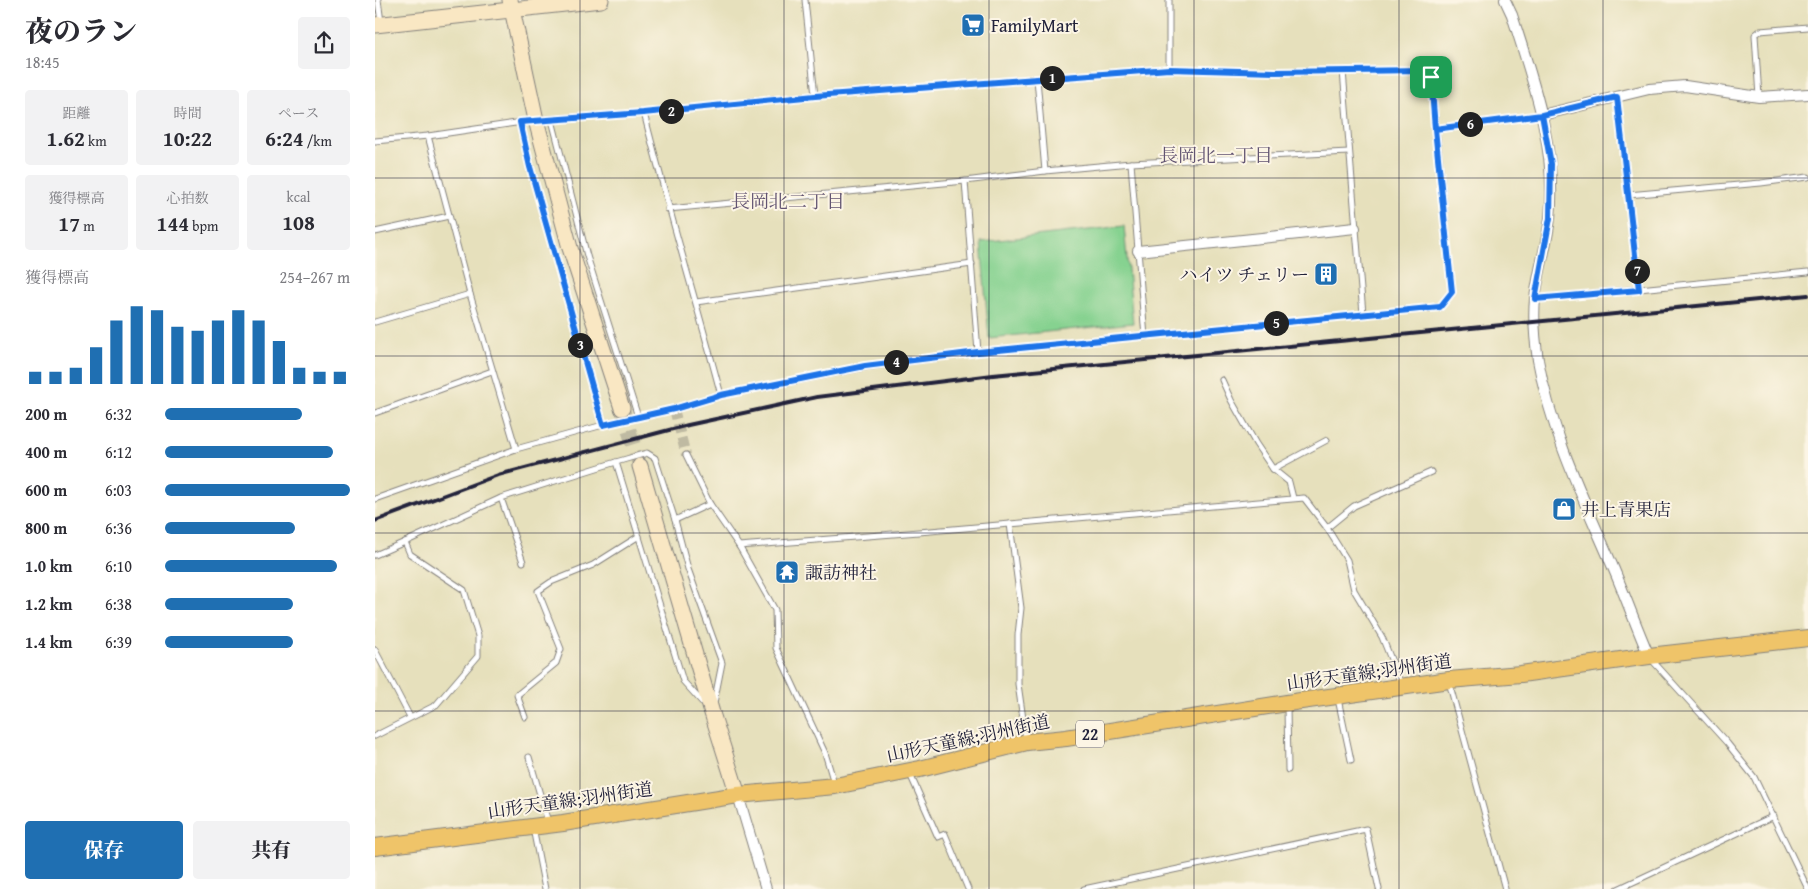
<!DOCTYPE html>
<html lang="ja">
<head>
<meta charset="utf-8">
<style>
	body { margin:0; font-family:"Gentium Book Plus","Noto Serif JP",serif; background:#f2f2f3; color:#2b2b33; height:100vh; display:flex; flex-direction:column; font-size:19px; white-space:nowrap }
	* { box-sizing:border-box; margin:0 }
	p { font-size:16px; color:#7c7c81 }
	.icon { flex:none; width:28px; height:28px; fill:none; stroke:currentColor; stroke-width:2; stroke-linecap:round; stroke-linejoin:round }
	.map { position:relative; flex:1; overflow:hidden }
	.details { display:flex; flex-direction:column; background:#fff; width:375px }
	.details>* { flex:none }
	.pin { position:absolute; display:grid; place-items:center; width:42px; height:42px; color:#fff; margin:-21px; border-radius:10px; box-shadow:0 2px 8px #0006 }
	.km { position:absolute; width:25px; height:25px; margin:-12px; border-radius:50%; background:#222; color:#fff; font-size:14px; line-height:25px; text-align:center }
	.round { display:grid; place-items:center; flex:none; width:52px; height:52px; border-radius:5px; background:#f2f2f3 }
	.overview { display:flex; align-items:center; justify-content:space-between; height:85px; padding:0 25px }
	h1 { font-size:28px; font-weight:800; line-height:38px }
	.figures { display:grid; grid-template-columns:repeat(3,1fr); gap:8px; height:85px; padding:5px 25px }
	.figures div { display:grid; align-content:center; border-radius:5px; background:#f2f2f3; text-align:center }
	.figures b { font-size:21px; font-weight:800 }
	.figures small { font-size:14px; font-weight:400 }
	.figures p { font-size:14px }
	.chart { height:140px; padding:10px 25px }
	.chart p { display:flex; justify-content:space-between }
	.chart svg { width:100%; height:90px; margin-top:5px; stroke:#1f6fb2; stroke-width:6 }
	.cta { display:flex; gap:10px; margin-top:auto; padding:10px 25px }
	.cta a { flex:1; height:58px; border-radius:5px; background:#1f6fb2; color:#fff; font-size:20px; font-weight:800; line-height:58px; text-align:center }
	.cta a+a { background:#f2f2f3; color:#2b2b33 }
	ul { padding:0 25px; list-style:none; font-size:16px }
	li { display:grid; grid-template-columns:80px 60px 1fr; align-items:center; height:38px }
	li i { height:12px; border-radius:6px; background:#1f6fb2 }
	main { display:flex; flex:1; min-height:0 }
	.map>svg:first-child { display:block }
	.green { fill:#86d290; stroke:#547a66 }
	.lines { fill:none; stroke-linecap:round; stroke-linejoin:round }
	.street-tunnel { stroke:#bfbaa2; stroke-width:10; stroke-dasharray:10 5; stroke-linecap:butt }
	.secondary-tunnel { stroke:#bfbaa2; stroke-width:15; stroke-dasharray:15 8; stroke-linecap:butt }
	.lane-casing { stroke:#84817c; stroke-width:7 }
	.street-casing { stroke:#84817c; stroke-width:12 }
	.secondary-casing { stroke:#84817c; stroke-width:17 }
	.primary-casing { stroke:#84817c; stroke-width:18 }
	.lane { stroke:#fff; stroke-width:5 }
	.street { stroke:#fff; stroke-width:10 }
	.secondary { stroke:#f9e7c3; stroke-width:15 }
	.primary { stroke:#efc469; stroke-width:16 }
	.rail { stroke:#22223b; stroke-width:4 }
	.route-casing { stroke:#fff; stroke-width:10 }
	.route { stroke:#1a73e8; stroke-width:6 }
	.grid { fill:none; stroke:#22223b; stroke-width:1; stroke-opacity:0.55 }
	.labels { text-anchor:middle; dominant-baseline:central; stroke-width:4; stroke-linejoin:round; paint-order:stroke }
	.shield { fill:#fcf5e5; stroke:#63616e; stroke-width:1 }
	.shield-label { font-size:16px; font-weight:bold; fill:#22223b }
	.poi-label { font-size:18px; fill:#22223b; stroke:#fcf5e5; text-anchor:start }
	.street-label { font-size:18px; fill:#22223b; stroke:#fcf5e5 }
	.neighbourhood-label { font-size:19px; fill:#625472; stroke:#fcf5e5 }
</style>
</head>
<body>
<main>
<section class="details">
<div class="overview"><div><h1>夜のラン</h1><p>18:45</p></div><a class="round"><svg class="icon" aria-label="share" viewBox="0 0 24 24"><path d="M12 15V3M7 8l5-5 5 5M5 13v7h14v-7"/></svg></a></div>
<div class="figures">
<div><p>距離</p><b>1.62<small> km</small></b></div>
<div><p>時間</p><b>10:22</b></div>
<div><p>ペース</p><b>6:24<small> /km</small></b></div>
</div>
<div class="figures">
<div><p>獲得標高</p><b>17<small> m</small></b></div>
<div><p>心拍数</p><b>144<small> bpm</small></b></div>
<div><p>kcal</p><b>108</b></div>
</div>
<div class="chart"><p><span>獲得標高</span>254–267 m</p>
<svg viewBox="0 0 160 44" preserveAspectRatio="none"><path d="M5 44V38M15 44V38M25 44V36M35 44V26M45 44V13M55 44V6M65 44V8M75 44V16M85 44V18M95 44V13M105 44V8M115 44V13M125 44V23M135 44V36M145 44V38M155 44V38"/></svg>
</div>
<ul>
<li><b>200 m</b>6:32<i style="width:74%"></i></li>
<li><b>400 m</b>6:12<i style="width:91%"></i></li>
<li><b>600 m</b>6:03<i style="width:100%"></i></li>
<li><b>800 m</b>6:36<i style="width:70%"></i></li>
<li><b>1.0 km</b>6:10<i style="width:93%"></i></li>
<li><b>1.2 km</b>6:38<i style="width:69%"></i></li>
<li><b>1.4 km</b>6:39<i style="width:69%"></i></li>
</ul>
<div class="cta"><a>保存</a><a>共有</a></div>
</section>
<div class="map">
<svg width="1433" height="889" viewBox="0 0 1433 889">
	<rect width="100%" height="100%" fill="#fcf5e5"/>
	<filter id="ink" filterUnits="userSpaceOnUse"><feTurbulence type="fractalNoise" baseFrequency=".02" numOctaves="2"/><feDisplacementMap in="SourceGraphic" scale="10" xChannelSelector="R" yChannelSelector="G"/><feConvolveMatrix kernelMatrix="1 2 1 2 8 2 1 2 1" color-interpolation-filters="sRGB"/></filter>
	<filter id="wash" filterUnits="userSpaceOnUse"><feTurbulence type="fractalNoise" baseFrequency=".0096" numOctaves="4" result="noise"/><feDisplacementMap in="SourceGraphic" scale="20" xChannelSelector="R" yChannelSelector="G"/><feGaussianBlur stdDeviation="1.12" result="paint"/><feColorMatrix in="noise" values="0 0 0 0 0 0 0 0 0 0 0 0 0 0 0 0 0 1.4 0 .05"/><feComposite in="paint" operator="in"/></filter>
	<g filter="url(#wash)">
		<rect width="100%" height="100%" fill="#e6e0bc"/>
		<path class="green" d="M749 226 758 323 614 338 606 242Z"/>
	</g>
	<g filter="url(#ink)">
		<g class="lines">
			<path class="street-tunnel" d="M299 409 311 455"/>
			<path class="secondary-tunnel" d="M247 408 265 466"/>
			<g class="lane-casing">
				<g id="lane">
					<path d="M3 0 6 22"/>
					<path d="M430 0 440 96"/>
					<path d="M794 69V0"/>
					<path d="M968 71 988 314"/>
					<path d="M662 79 670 171"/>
					<path d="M1242 97 1264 289 1433 272"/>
					<path d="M1384 97 1380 35 1385 31 1433 27"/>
					<path d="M177 120 212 256 263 417"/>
					<path d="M145 122 155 167 228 425"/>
					<path d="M1060 129 1167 115"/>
					<path d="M53 136 95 294 141 449 228 425 299 409 346 395C321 301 293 208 269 113"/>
					<path d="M0 141 53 136 161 120 269 113 440 96 794 69 900 72 1049 70 1056 77 1077 292 1065 307 603 352 590 181"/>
					<path d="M756 163 770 337"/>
					<path d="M1253 195 1386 183 1433 177"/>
					<path d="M293 209 590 181 670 171 756 163 974 152"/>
					<path d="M0 232 74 216"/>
					<path d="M1160 299 1264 289"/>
					<path d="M321 302 597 264"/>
					<path d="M0 322 95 294"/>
					<path d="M847 380 856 400 881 444 898 469 914 482 918 498"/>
					<path d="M346 395 490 367 603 352"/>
					<path d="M0 413 117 371"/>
					<path d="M272 453 280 458 300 520 313 569 347 663 337 713 308 681 241 462Z"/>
					<path d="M311 455 335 504 364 546 400 610 401 648 450 753 459 783"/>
					<path d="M898 469 952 440"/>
					<path d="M126 498 148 562"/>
					<path d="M0 499 141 449"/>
					<path d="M300 520 335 504"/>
					<path d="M635 524 646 608 643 635V684L651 740"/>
					<path d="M952 528 979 506 1056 472"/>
					<path d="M30 542 126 498 241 462"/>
					<path d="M364 546 544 532 929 498 952 528 972 560 979 590 1007 637 1026 684"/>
					<path d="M0 555 30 542 35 554 89 590 103 636V656L61 705 0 736"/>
					<path d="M0 650 35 717"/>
					<path d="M1276 659 1352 743 1379 777 1433 889"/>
					<path d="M1074 682 1130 889"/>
					<path d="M963 699 976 760"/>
					<path d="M912 705 913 770"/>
					<path d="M150 717 142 695 181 663 186 649 163 591 176 582 218 565 264 536"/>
					<path d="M154 757 173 822"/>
					<path d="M535 774 563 837 570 834 593 889"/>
					<path d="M158 828 170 889"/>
					<path d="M709 889 991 829 1004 889"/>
					<path d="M1243 889 1399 816"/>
				</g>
			</g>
			<g class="street-casing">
				<g id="street">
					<path d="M1130 0 1137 15C1158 81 1182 147 1175 218 1172 245 1163 272 1160 299 1158 319 1160 340 1163 360 1176 432 1208 498 1237 565 1250 595 1261 626 1274 656"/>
					<path d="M1167 115 1274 89 1310 86 1384 97 1433 94"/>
					<path d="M763 251 980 228"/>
					<path d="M363 795 391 889"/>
				</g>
			</g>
			<g class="secondary-casing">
				<g id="secondary">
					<path d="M135 0 161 120 195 248 247 408"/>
					<path d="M0 25 226 0"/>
					<path d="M265 466 337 713 363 795"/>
				</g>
			</g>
			<g class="primary-casing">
				<path id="primary" d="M0 847 188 823 363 795 460 786 545 769 652 742 691 738 912 703 1074 680 1146 674 1274 656 1433 638"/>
			</g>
			<use href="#lane" class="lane"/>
			<use href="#street" class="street"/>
			<use href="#secondary" class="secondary"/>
			<use href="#primary" class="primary"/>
			<path class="rail" d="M0 521 123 475 313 425 442 397 618 375 1433 295"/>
		</g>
	</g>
	<g class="lines" filter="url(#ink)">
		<g class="route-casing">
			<path id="route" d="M1056 77 1049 70 900 72 794 69 440 96 268 113 145 122 155 167 228 425 299 409 346 395 490 366 603 352 1065 307 1077 292 1060 129 1167 115 1176 164 1175 218 1160 299 1264 290 1242 97 1167 115 1060 129 1056 77"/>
		</g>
		<use href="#route" class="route"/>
	</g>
	<path class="grid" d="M205 0V889M409 0V889M614 0V889M819 0V889M1024 0V889M1228 0V889M0 178H1433M0 356H1433M0 533H1433M0 711H1433"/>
	<defs>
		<g id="supermarket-square" transform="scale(1.25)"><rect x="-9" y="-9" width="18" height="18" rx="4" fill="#1f6fb2" stroke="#fcf5e5"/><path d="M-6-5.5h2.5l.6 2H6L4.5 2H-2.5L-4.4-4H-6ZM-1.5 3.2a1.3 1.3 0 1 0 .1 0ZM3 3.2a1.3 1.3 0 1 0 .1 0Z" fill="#fff"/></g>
		<g id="building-square" transform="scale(1.25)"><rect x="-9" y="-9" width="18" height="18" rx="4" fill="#1f6fb2" stroke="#fcf5e5"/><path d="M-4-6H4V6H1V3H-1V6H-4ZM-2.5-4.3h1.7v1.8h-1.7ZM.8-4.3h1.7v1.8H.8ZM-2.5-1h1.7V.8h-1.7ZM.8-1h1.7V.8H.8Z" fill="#fff"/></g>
		<g id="shop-square" transform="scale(1.25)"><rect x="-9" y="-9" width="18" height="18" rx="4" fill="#1f6fb2" stroke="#fcf5e5"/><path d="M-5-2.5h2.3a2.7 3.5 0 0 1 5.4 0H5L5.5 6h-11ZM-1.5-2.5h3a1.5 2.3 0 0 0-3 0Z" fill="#fff"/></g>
		<g id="temple-square" transform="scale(1.25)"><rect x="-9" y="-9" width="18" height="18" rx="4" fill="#1f6fb2" stroke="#fcf5e5"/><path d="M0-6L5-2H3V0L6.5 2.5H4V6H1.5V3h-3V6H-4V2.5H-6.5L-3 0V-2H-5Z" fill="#fff"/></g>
	</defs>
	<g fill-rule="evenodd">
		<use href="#supermarket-square" x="598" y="25"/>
		<use href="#building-square" x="951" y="274"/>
		<use href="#shop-square" x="1189" y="509"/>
		<use href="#temple-square" x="412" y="572"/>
	</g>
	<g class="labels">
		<rect class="shield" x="701" y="720.5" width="28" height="27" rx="4"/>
		<g class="shield-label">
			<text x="715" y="734">22</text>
		</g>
		<g class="poi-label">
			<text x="616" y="25">FamilyMart</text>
			<text x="934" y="274" text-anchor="end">ハイツ チェリー</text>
			<text x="1206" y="509">井上青果店</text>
			<text x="430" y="572">諏訪神社</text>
		</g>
		<g class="street-label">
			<text transform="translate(994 672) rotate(-8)">山形天童線;羽州街道</text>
			<text transform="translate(593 738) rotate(-12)">山形天童線;羽州街道</text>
			<text transform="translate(195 800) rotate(-8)">山形天童線;羽州街道</text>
		</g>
		<g class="neighbourhood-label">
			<text x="841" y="155">長岡北一丁目</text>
			<text x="413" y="201">長岡北二丁目</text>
		</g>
	</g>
</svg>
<div class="pin" style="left:1056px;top:77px;background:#1e9e55"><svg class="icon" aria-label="arrive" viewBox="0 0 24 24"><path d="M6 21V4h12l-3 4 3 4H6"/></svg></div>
<b class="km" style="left:677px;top:78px">1</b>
<b class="km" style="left:296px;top:111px">2</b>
<b class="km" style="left:205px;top:345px">3</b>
<b class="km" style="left:521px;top:362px">4</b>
<b class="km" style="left:901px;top:323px">5</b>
<b class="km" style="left:1095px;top:124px">6</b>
<b class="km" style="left:1262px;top:271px">7</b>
</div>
</main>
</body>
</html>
